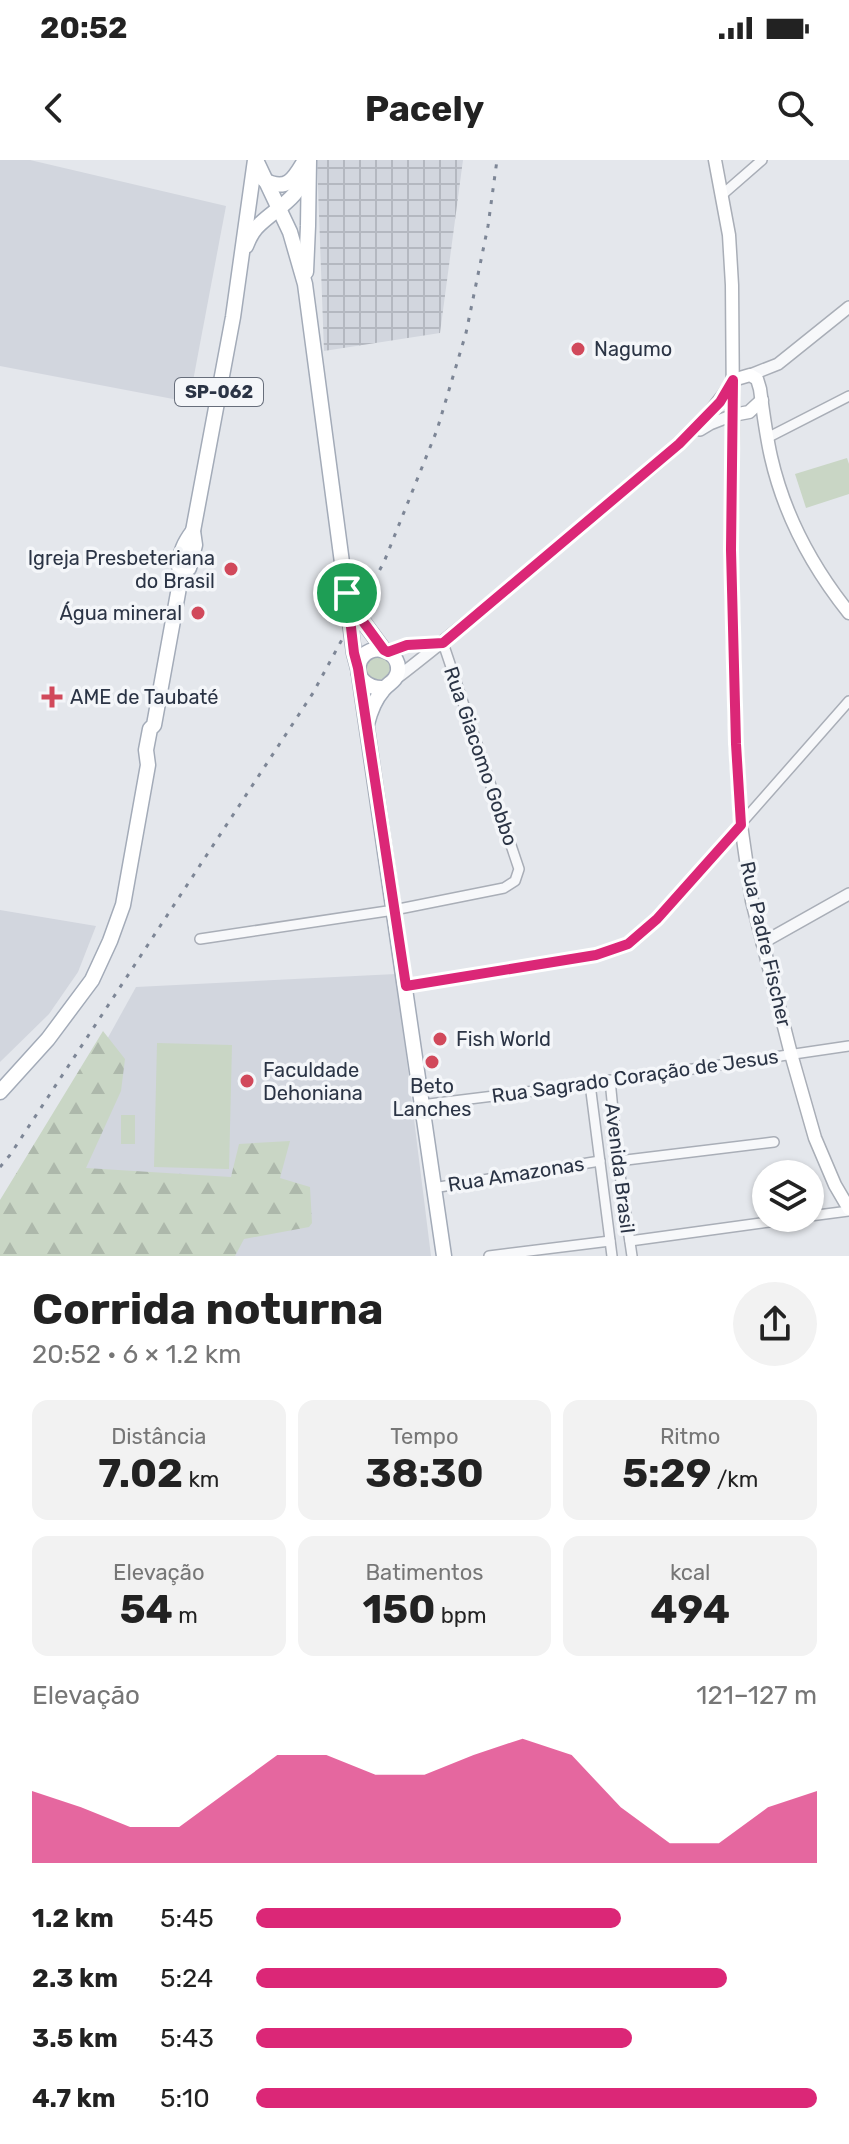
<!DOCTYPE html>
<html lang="pt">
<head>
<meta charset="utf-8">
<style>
	body { margin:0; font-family:Rubik,sans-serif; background:#f2f2f2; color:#222; height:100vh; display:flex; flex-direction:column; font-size:30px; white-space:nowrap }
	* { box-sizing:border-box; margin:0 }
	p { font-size:26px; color:#767676 }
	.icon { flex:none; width:44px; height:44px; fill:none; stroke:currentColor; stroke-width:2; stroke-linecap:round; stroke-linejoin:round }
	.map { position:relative; height:1096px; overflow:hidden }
	.details { display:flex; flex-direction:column; background:#fff; flex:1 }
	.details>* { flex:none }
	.fabs { position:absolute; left:752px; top:1000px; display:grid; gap:16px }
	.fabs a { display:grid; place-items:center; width:72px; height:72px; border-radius:50%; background:#fff; box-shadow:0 2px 6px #0004; font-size:40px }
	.pin { position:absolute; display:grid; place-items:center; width:68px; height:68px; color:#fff; margin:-34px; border:4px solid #fff; border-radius:50%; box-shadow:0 2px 8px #0007 }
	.round { display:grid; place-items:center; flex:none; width:84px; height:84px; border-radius:42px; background:#f2f2f2 }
	.overview { display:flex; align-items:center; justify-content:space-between; height:136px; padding:0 32px }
	h1 { font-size:44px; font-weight:700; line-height:60px }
	.metrics { display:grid; grid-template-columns:repeat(3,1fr); gap:12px; height:136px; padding:8px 32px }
	.metrics div { display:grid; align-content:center; border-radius:16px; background:#f2f2f2; text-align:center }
	.metrics b { font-size:40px; font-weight:700 }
	.metrics small { font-size:22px; font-weight:400 }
	.metrics p { font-size:22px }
	.chart { height:224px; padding:16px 32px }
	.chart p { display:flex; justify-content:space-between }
	.chart svg { width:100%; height:144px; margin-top:8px; fill:#db2777; opacity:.7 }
	ul { padding:0 32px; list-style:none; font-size:26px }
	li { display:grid; grid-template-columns:128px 96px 1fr; align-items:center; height:60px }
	li i { height:20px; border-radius:10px; background:#db2777 }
	.status { display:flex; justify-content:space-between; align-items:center; height:56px; padding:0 40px; background:#fff; direction:ltr }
	.status svg { height:22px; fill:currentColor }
	header { display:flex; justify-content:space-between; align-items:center; height:104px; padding:0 32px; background:#fff; font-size:36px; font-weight:700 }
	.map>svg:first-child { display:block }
	.built { fill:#d2d6de }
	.industrial { fill:url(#industrial-grid) }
	.green { fill:#c9d6c5 }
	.forest { fill:url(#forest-firs) }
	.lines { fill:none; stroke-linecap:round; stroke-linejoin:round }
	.minor-casing { stroke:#a9aeb7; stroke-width:12 }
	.tertiary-casing { stroke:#a9aeb7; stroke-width:14 }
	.secondary-casing { stroke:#a9aeb7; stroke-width:15 }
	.primary-casing { stroke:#a3abb8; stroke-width:17 }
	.minor { stroke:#f7f8fa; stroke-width:9 }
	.tertiary { stroke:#f7f8fa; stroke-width:11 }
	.secondary { stroke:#fff; stroke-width:12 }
	.primary { stroke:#fff; stroke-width:14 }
	.rail { stroke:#7d8696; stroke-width:3; stroke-dasharray:4 8; stroke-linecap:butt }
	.route-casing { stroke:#fff; stroke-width:16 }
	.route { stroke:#db2777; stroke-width:10 }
	.poi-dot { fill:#d1495b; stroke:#f4f6f9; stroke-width:3 }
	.labels { text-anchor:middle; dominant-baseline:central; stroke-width:7; stroke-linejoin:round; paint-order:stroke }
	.shield { fill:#f4f6f9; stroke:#676e7b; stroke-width:2 }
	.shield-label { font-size:18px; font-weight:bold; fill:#2b3445 }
	.poi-label { font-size:20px; fill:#2b3445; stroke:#f4f6f9; text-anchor:start }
	.street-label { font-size:20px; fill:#2b3445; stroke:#f4f6f9 }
</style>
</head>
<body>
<div class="status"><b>20:52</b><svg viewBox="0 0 49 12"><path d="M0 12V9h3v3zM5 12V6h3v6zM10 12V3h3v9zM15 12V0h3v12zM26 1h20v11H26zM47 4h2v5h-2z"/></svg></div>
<header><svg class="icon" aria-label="back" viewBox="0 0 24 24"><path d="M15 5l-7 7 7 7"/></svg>Pacely<svg class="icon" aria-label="search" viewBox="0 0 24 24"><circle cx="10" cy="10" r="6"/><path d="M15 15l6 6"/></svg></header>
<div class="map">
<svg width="849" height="1096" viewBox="0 0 849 1096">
	<defs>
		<pattern id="industrial-grid" width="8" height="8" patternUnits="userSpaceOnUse" patternTransform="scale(2)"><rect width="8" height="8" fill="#d2d6de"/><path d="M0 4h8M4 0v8" fill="none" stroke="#b4b8c0"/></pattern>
		<pattern id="forest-firs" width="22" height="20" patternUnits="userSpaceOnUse" patternTransform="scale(2)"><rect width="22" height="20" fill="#c9d6c5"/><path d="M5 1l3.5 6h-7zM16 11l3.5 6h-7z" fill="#adb8ab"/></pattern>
	</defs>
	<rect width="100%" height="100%" fill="#e4e7ec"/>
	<g class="built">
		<path d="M0 0H30L226 46 189 242 0 206Z"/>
		<path d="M0 750 96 766 78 812 49 854 0 902Z"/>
		<path d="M396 814 431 1096H171L32 1015 136 827Z"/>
	</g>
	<path class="industrial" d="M317 0H463L440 173 324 191Z"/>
	<g class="green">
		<path d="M847 298 849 304V334L806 348 795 314Z"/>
		<circle cx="378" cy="508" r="12"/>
		<path d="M157 883 232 885 229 1009 154 1007Z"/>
		<rect x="121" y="955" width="14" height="29"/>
	</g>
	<path class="forest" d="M103 871 125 899 121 931 86 1008 231 1017 239 984 290 981 280 1018 310 1027 312 1063 309 1067 244 1079 235 1096H0V1040Z"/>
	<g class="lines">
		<g class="minor-casing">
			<g id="minor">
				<path d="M723 34 762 0"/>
				<path d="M767 278 849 236"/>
				<path d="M200 779 394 750 504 728 515 721 519 709 443 483"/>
				<path d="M406 826 596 795 628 784 657 759 849 541"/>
				<path d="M610 920 618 1001 632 1096"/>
				<path d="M590 924 612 1096"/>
				<path d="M421 945 590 924 849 886"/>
				<path d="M618 1001 774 982"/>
				<path d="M433 1028 600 1001"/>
				<path d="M810 1056 849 1051"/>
				<path d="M630 1081 798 1058"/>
				<path d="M489 1096 610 1081"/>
			</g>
		</g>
		<g class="tertiary-casing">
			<g id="tertiary">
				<path d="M750 215 778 204 849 147"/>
				<path d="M700 270 710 264 733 255"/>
				<path d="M388 492 407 485 442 483"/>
				<path d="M394 520C462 468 527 412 593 356 643 315 699 275 733 220"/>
				<path d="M762 783 849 734"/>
			</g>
		</g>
		<g class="secondary-casing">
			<g id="secondary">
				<path d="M715 0 729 75 732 125 733 255 731 390 736 584 741 665 752 741 791 894 815 978 835 1025 849 1049"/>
				<path d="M733 220 750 215 757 219 760 229C763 252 766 275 771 297 784 354 813 408 849 453"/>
				<path d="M733 255 749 252 762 240"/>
			</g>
		</g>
		<g class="primary-casing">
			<g id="primary">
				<path d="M256 0 290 72 305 124 354 493 358 508"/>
				<path d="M264 20C287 32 294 19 305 0"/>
				<path d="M246 86C249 78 253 70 260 64 278 47 301 37 306 10"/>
				<path d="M306 112 308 66 309 0"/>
				<path d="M182 411 189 408 195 385 193 371 233 157 255 0"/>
				<path d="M351 441 359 456 384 490"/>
				<path d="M359 514 444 1096"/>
				<path d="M367 564C370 552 375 539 383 530 388 523 396 522 398 511 400 489 369 481 360 501 353 518 369 529 384 528"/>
				<path d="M0 932 48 879 92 820 110 781 123 745 148 605 146 590 150 569 154 565 182 411 179 407C180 392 184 383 193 371"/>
			</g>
		</g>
		<use href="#minor" class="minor"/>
		<use href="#tertiary" class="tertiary"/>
		<use href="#secondary" class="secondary"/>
		<use href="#primary" class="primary"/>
		<path class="rail" d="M0 1007 10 995 313 533 384 402 437 270 466 173 488 66 497 0"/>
	</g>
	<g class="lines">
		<g class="route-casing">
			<path id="route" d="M733 220 731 390 736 584 741 665 657 759 628 784 596 795 406 826 358 508 354 493 347 433 359 456 384 490 388 492 407 485 443 483 679 284 720 242Z"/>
		</g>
		<use href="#route" class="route"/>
	</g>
	<g class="poi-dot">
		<circle cx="578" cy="189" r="8"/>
		<circle cx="231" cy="409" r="8"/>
		<circle cx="198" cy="453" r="8"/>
		<path d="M48 525h8v8h8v8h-8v8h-8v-8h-8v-8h8z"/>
		<circle cx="440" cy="879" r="8"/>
		<circle cx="432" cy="902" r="8"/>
		<circle cx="247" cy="921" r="8"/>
	</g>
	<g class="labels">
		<rect class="shield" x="175" y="218" width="88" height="28" rx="6"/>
		<g class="shield-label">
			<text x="219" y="232">SP-062</text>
		</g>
		<g class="poi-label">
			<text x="594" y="189">Nagumo</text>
			<text x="215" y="398" text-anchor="end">Igreja Presbeteriana<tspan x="215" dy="23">do Brasil</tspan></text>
			<text x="182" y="453" text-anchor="end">Água mineral</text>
			<text x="70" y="537">AME de Taubaté</text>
			<text x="456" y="879">Fish World</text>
			<text x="263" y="910">Faculdade<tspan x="263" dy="23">Dehoniana</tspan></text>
			<text x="432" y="926" text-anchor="middle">Beto<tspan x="432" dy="23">Lanches</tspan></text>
		</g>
		<g class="street-label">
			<text transform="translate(481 596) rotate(71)">Rua Giacomo Gobbo</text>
			<text transform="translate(766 784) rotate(77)">Rua Padre Fischer</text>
			<text transform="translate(635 916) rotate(-8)">Rua Sagrado Coração de Jesus</text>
			<text transform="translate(620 1008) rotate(83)">Avenida Brasil</text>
			<text transform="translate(516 1014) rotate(-9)">Rua Amazonas</text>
		</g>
	</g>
</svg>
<div class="fabs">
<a><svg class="icon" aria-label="layers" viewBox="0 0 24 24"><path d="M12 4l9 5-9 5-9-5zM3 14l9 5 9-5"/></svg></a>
</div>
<div class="pin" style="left:347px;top:433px;background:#1e9e55"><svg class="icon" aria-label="arrive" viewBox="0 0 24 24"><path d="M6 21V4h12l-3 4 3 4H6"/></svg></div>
</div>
<section class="details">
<div class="overview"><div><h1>Corrida noturna</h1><p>20:52 · 6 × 1.2 km</p></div><a class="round"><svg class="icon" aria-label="share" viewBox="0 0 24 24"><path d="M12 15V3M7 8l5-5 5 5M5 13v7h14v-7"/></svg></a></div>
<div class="metrics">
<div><p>Distância</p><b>7.02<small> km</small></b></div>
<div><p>Tempo</p><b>38:30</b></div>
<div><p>Ritmo</p><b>5:29<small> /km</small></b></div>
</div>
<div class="metrics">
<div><p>Elevação</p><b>54<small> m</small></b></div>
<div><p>Batimentos</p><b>150<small> bpm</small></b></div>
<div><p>kcal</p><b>494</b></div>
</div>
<div class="chart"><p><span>Elevação</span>121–127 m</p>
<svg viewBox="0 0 160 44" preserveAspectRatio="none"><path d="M0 44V22L10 27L20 33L30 33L40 22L50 11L60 11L70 17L80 17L90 11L100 6L110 11L120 27L130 38L140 38L150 27L160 22V44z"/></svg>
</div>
<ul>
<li><b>1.2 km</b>5:45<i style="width:65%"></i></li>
<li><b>2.3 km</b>5:24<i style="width:84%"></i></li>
<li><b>3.5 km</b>5:43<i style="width:67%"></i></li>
<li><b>4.7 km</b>5:10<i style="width:100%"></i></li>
</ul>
</section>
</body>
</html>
